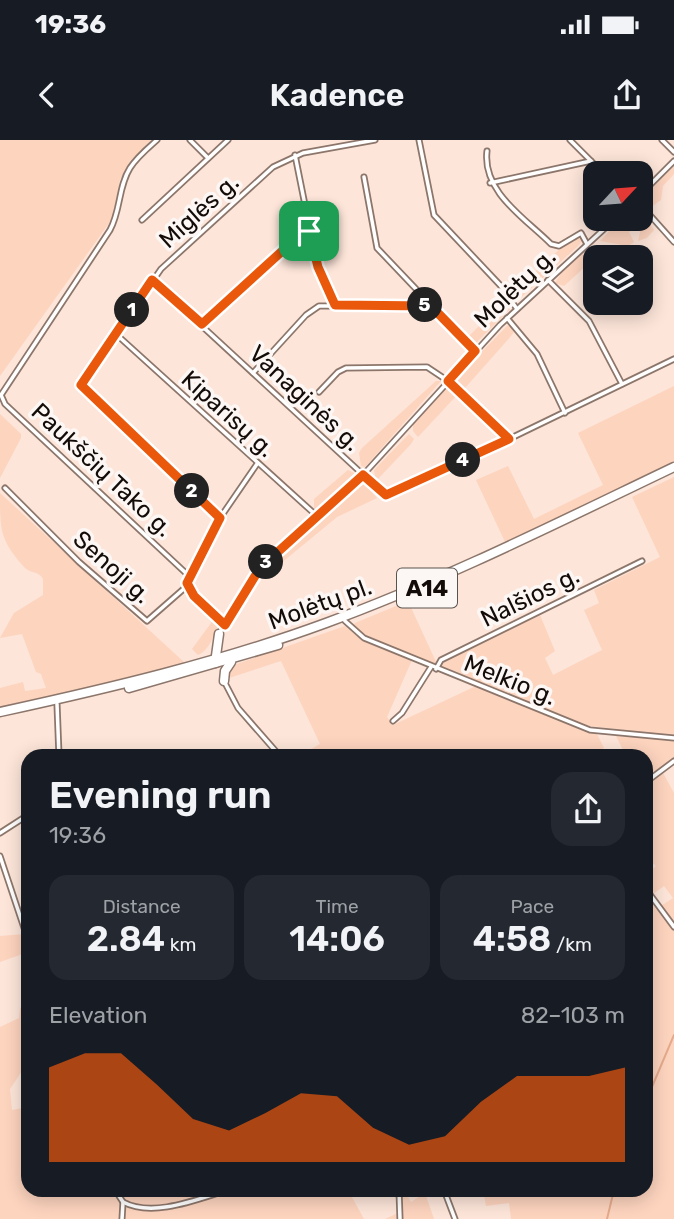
<!DOCTYPE html>
<html lang="en">
<head>
<meta charset="utf-8">
<style>
	body { margin:0; font-family:Rubik,sans-serif; background:#242831; color:#f1f3f6; height:100vh; display:flex; flex-direction:column; font-size:26px; white-space:nowrap }
	* { box-sizing:border-box; margin:0 }
	p { font-size:23px; color:#9ea1a6 }
	.icon { flex:none; width:38px; height:38px; fill:none; stroke:currentColor; stroke-width:2; stroke-linecap:round; stroke-linejoin:round }
	.map { position:relative; flex:1; overflow:hidden }
	.side { position:absolute; left:21px; top:609px; width:632px; height:448px; display:flex; flex-direction:column; background:#171b24; border-radius:21px; box-shadow:0 4px 18px #0003 }
	.side>* { flex:none }
	.needle { width:46px; rotate:64deg }
	.fabs { position:absolute; left:583px; top:21px; display:grid; gap:14px }
	.fabs a { display:grid; place-items:center; width:70px; height:70px; border-radius:14px; background:#171b24; box-shadow:0 4px 18px #0003; font-size:35px }
	.pin { position:absolute; display:grid; place-items:center; width:60px; height:60px; color:#fff; margin:-30px; border-radius:14px; box-shadow:0 4px 10px #0006 }
	.km { position:absolute; width:35px; height:35px; margin:-18px; border-radius:50%; background:#222; color:#fff; font-size:19px; line-height:35px; text-align:center }
	.round { display:grid; place-items:center; flex:none; width:74px; height:74px; border-radius:21px; background:#242831 }
	.overview { display:flex; align-items:center; justify-content:space-between; height:119px; padding:0 28px }
	h1 { font-size:38px; font-weight:600; line-height:52px }
	.stats { display:grid; grid-template-columns:repeat(3,1fr); gap:10px; height:119px; padding:7px 28px }
	.stats div { display:grid; align-content:center; border-radius:18px; background:#242831; text-align:center }
	.stats b { font-size:35px; font-weight:600 }
	.stats small { font-size:19px; font-weight:400 }
	.stats p { font-size:19px }
	.chart { height:196px; padding:14px 28px }
	.chart p { display:flex; justify-content:space-between }
	.chart svg { width:100%; height:126px; margin-top:7px; fill:#ea580c; opacity:.7 }
	.status { display:flex; justify-content:space-between; align-items:center; height:49px; padding:0 35px; background:#171b24; direction:ltr }
	.status svg { height:19px; fill:currentColor }
	header { display:flex; justify-content:space-between; align-items:center; height:91px; padding:0 28px; background:#171b24; font-size:32px; font-weight:600 }
	.map>svg:first-child { display:block }
	.green { fill:#fdd4be }
	.lines { fill:none; stroke-linecap:round; stroke-linejoin:round }
	.stream { stroke:#e5aa8c; stroke-width:2 }
	.street-casing { stroke:#8c766b; stroke-width:7 }
	.highway-casing { stroke:#8c766b; stroke-width:11 }
	.street { stroke:#fff; stroke-width:3.5 }
	.highway { stroke:#fff; stroke-width:8 }
	.route-casing { stroke:#fff; stroke-width:14 }
	.route { stroke:#ea580c; stroke-width:9 }
	.labels { text-anchor:middle; dominant-baseline:central; stroke-width:7; stroke-linejoin:round; paint-order:stroke }
	.shield { fill:#fcf7f4; stroke:#59524f; stroke-width:2 }
	.shield-label { font-size:23px; font-weight:bold; fill:#130b08 }
	.street-label { font-size:24px; fill:#130b08; stroke:#fcf7f4 }
</style>
</head>
<body>
<div class="status"><b>19:36</b><svg viewBox="0 0 49 12"><path d="M0 12V9h3v3zM5 12V6h3v6zM10 12V3h3v9zM15 12V0h3v12zM26 1h20v11H26zM47 4h2v5h-2z"/></svg></div>
<header><svg class="icon" aria-label="back" viewBox="0 0 24 24"><path d="M15 5l-7 7 7 7"/></svg>Kadence<svg class="icon" aria-label="share" viewBox="0 0 24 24"><path d="M12 15V3M7 8l5-5 5 5M5 13v7h14v-7"/></svg></header>
<div class="map">
<svg width="674" height="1079" viewBox="0 0 674 1079">
	<rect width="100%" height="100%" fill="#fde5d9"/>
	<g class="green">
		<path d="M0 0H151L130 21 120 40 112 79 0 236Z"/>
		<path d="M674 26V34L663 46 661 60 651 67 643 60 644 56Z"/>
		<path d="M641 71 654 90 647 98 638 101 640 92 636 86 629 92 634 102 628 106 600 101 621 79H640Z"/>
		<path d="M574 96H580L582 101 578 106 515 163 511 156 513 152Z"/>
		<path d="M587 110 591 117 588 124 564 146 555 143 563 130Z"/>
		<path d="M506 159 510 169 475 204 470 203 469 196Z"/>
		<path d="M509 184 514 192 511 196 465 248 457 246 454 240Z"/>
		<path d="M436 241H441L365 327 361 326 359 313 362 308Z"/>
		<path d="M674 246V325L506 404 476 340 508 326 534 379 603 345 578 293Z"/>
		<path d="M447 247 457 255 418 297 413 291V283Z"/>
		<path d="M0 274 21 294V298L0 338Z"/>
		<path d="M409 294 414 299 411 304 376 341 374 330Z"/>
		<path d="M348 330 356 334 354 338 317 371 314 369V359Z"/>
		<path d="M674 337V596L582 585 365 497 353 487 355 483 408 461 437 524 540 475 555 511 545 518 553 535 602 510 584 470 599 463 594 450 660 417 632 357Z"/>
		<path d="M364 343 377 358 337 377 280 424 277 422 278 416Z"/>
		<path d="M0 353 185 523 0 569V548L23 542 25 551 46 548 41 534 36 532 22 494 0 498 14 473 43 455V439C39 431 32 434 25 428 0 400 0 391 0 353Z"/>
		<path d="M214 479 218 485C214 495 209 511 198 515L192 509Z"/>
		<path d="M345 486 358 497 412 520 387 577 393 585 476 546 597 594 604 608 589 616H299L320 604 281 521 229 538 227 532 231 526Z"/>
		<path d="M616 596 674 600V618L646 639V616H626Z"/>
		<path d="M663 633 674 653V1079H511L509 1063 486 1066 483 1050H646V755L656 769 673 758 664 746 653 754 646 745V734L656 726 646 717V645Z"/>
		<path d="M24 794 28 812 0 822V796Z"/>
		<path d="M28 864V922L10 949 12 970 28 967V1050H93L116 1058 119 1055 116 1050H348L364 1079H0V887L19 878 20 868Z"/>
		<path d="M397 1050H404L411 1062 425 1053 434 1079H385L398 1073Z"/>
	</g>
	<g class="lines">
		<g class="stream">
			<path d="M646 961 674 895"/>
			<path d="M607 1079 614 1050"/>
		</g>
		<g class="street-casing">
			<g id="street">
				<path d="M157 0C148 8 137 17 130 28 118 47 121 70 110 90L1 255 5 264 189 436"/>
				<path d="M190 0 208 18"/>
				<path d="M419 0 434 75 500 145 517 169"/>
				<path d="M570 0 603 33"/>
				<path d="M662 0 674 12"/>
				<path d="M487 11C482 52 525 78 551 104L559 106 581 93 587 104"/>
				<path d="M295 15 315 115 335 165"/>
				<path d="M364 37 377 108 475 211"/>
				<path d="M490 43 591 21"/>
				<path d="M640 55 674 21"/>
				<path d="M640 64 674 102"/>
				<path d="M142 80 228 0"/>
				<path d="M152 140 384 354 509 299 674 219"/>
				<path d="M548 140 589 181 622 244"/>
				<path d="M507 178 537 214 565 273"/>
				<path d="M202 185 248 139 308 91"/>
				<path d="M117 195 318 377"/>
				<path d="M253 233 306 175 319 166H429"/>
				<path d="M319 252 338 232 346 228 427 227 448 241 509 299"/>
				<path d="M5 348 79 422 147 481 187 446 189 436 220 378 257 324"/>
				<path d="M220 378 82 248V243L161 129 273 27 303 13 375 0"/>
				<path d="M187 447 203 466 225 485"/>
				<path d="M345 481 364 498 590 590 674 598"/>
				<path d="M220 492 260 428 363 335 500 185 615 79"/>
				<path d="M436 529 441 520 642 421"/>
				<path d="M225 543 238 568 280 616"/>
				<path d="M57 564 59 616"/>
				<path d="M393 581 402 573 431 527"/>
				<path d="M646 642 674 621"/>
				<path d="M0 693 28 675"/>
				<path d="M0 716 28 800"/>
				<path d="M646 749 674 787"/>
				<path d="M115 1050 123 1062 122 1079"/>
				<path d="M380 1050 398 1054"/>
				<path d="M399 1050 400 1079"/>
				<path d="M444 1050 455 1079"/>
				<path d="M123 1062C153 1078 198 1059 228 1050"/>
			</g>
		</g>
		<g class="highway-casing">
			<g id="highway">
				<path d="M215 523 219 494"/>
				<path d="M224 541 225 531 231 522"/>
				<path d="M129 548 278 505"/>
				<path d="M0 572C110 548 220 522 326 483 446 439 559 382 674 327"/>
			</g>
		</g>
		<use href="#street" class="street"/>
		<use href="#highway" class="highway"/>
	</g>
	<g class="lines">
		<g class="route-casing">
			<path id="route" d="M309 91 318 127 335 165 431 166 475 211 448 241 509 299 386 355 363 335 260 428 225 485 194 456 187 443 220 378 81 245 152 140 202 184 302 93Z"/>
		</g>
		<use href="#route" class="route"/>
	</g>
	<g class="labels">
		<rect class="shield" x="397" y="428.5" width="60" height="39" rx="5"/>
		<g class="shield-label">
			<text x="427" y="448">A14</text>
		</g>
		<g class="street-label">
			<text transform="translate(199 71) rotate(-42)">Miglės g.</text>
			<text transform="translate(515 148) rotate(-44)">Molėtų g.</text>
			<text transform="translate(305 258) rotate(43)">Vanaginės g.</text>
			<text transform="translate(228 274) rotate(42)">Kiparisų g.</text>
			<text transform="translate(102 330) rotate(43)">Paukščių Tako g.</text>
			<text transform="translate(112 427) rotate(42)">Senoji g.</text>
			<text transform="translate(530 457) rotate(-26)">Nalšios g.</text>
			<text transform="translate(320 464) rotate(-20)">Molėtų pl.</text>
			<text transform="translate(510 540) rotate(22)">Melkio g.</text>
		</g>
	</g>
</svg>
<div class="fabs">
<a><svg class="needle" viewBox="-14 -14 28 28"><path d="M0-13l5 13h-10z" fill="#e53935"/><path d="M0 13l5-13h-10z" fill="#9ea1a6"/></svg></a>
<a><svg class="icon" aria-label="layers" viewBox="0 0 24 24"><path d="M12 4l9 5-9 5-9-5zM3 14l9 5 9-5"/></svg></a>
</div>
<div class="pin" style="left:309px;top:91px;background:#1e9e55"><svg class="icon" aria-label="arrive" viewBox="0 0 24 24"><path d="M6 21V4h12l-3 4 3 4H6"/></svg></div>
<b class="km" style="left:132px;top:170px">1</b>
<b class="km" style="left:192px;top:351px">2</b>
<b class="km" style="left:266px;top:422px">3</b>
<b class="km" style="left:463px;top:320px">4</b>
<b class="km" style="left:425px;top:165px">5</b>
<section class="side">
<div class="overview"><div><h1>Evening run</h1><p>19:36</p></div><a class="round"><svg class="icon" aria-label="share" viewBox="0 0 24 24"><path d="M12 15V3M7 8l5-5 5 5M5 13v7h14v-7"/></svg></a></div>
<div class="stats">
<div><p>Distance</p><b>2.84<small> km</small></b></div>
<div><p>Time</p><b>14:06</b></div>
<div><p>Pace</p><b>4:58<small> /km</small></b></div>
</div>
<div class="chart"><p><span>Elevation</span>82–103 m</p>
<svg viewBox="0 0 160 44" preserveAspectRatio="none"><path d="M0 44V11L10 6L20 6L30 17L40 29L50 33L60 27L70 20L80 21L90 32L100 38L110 35L120 23L130 14L140 14L150 14L160 11V44z"/></svg>
</div>
</section>
</div>
</body>
</html>
